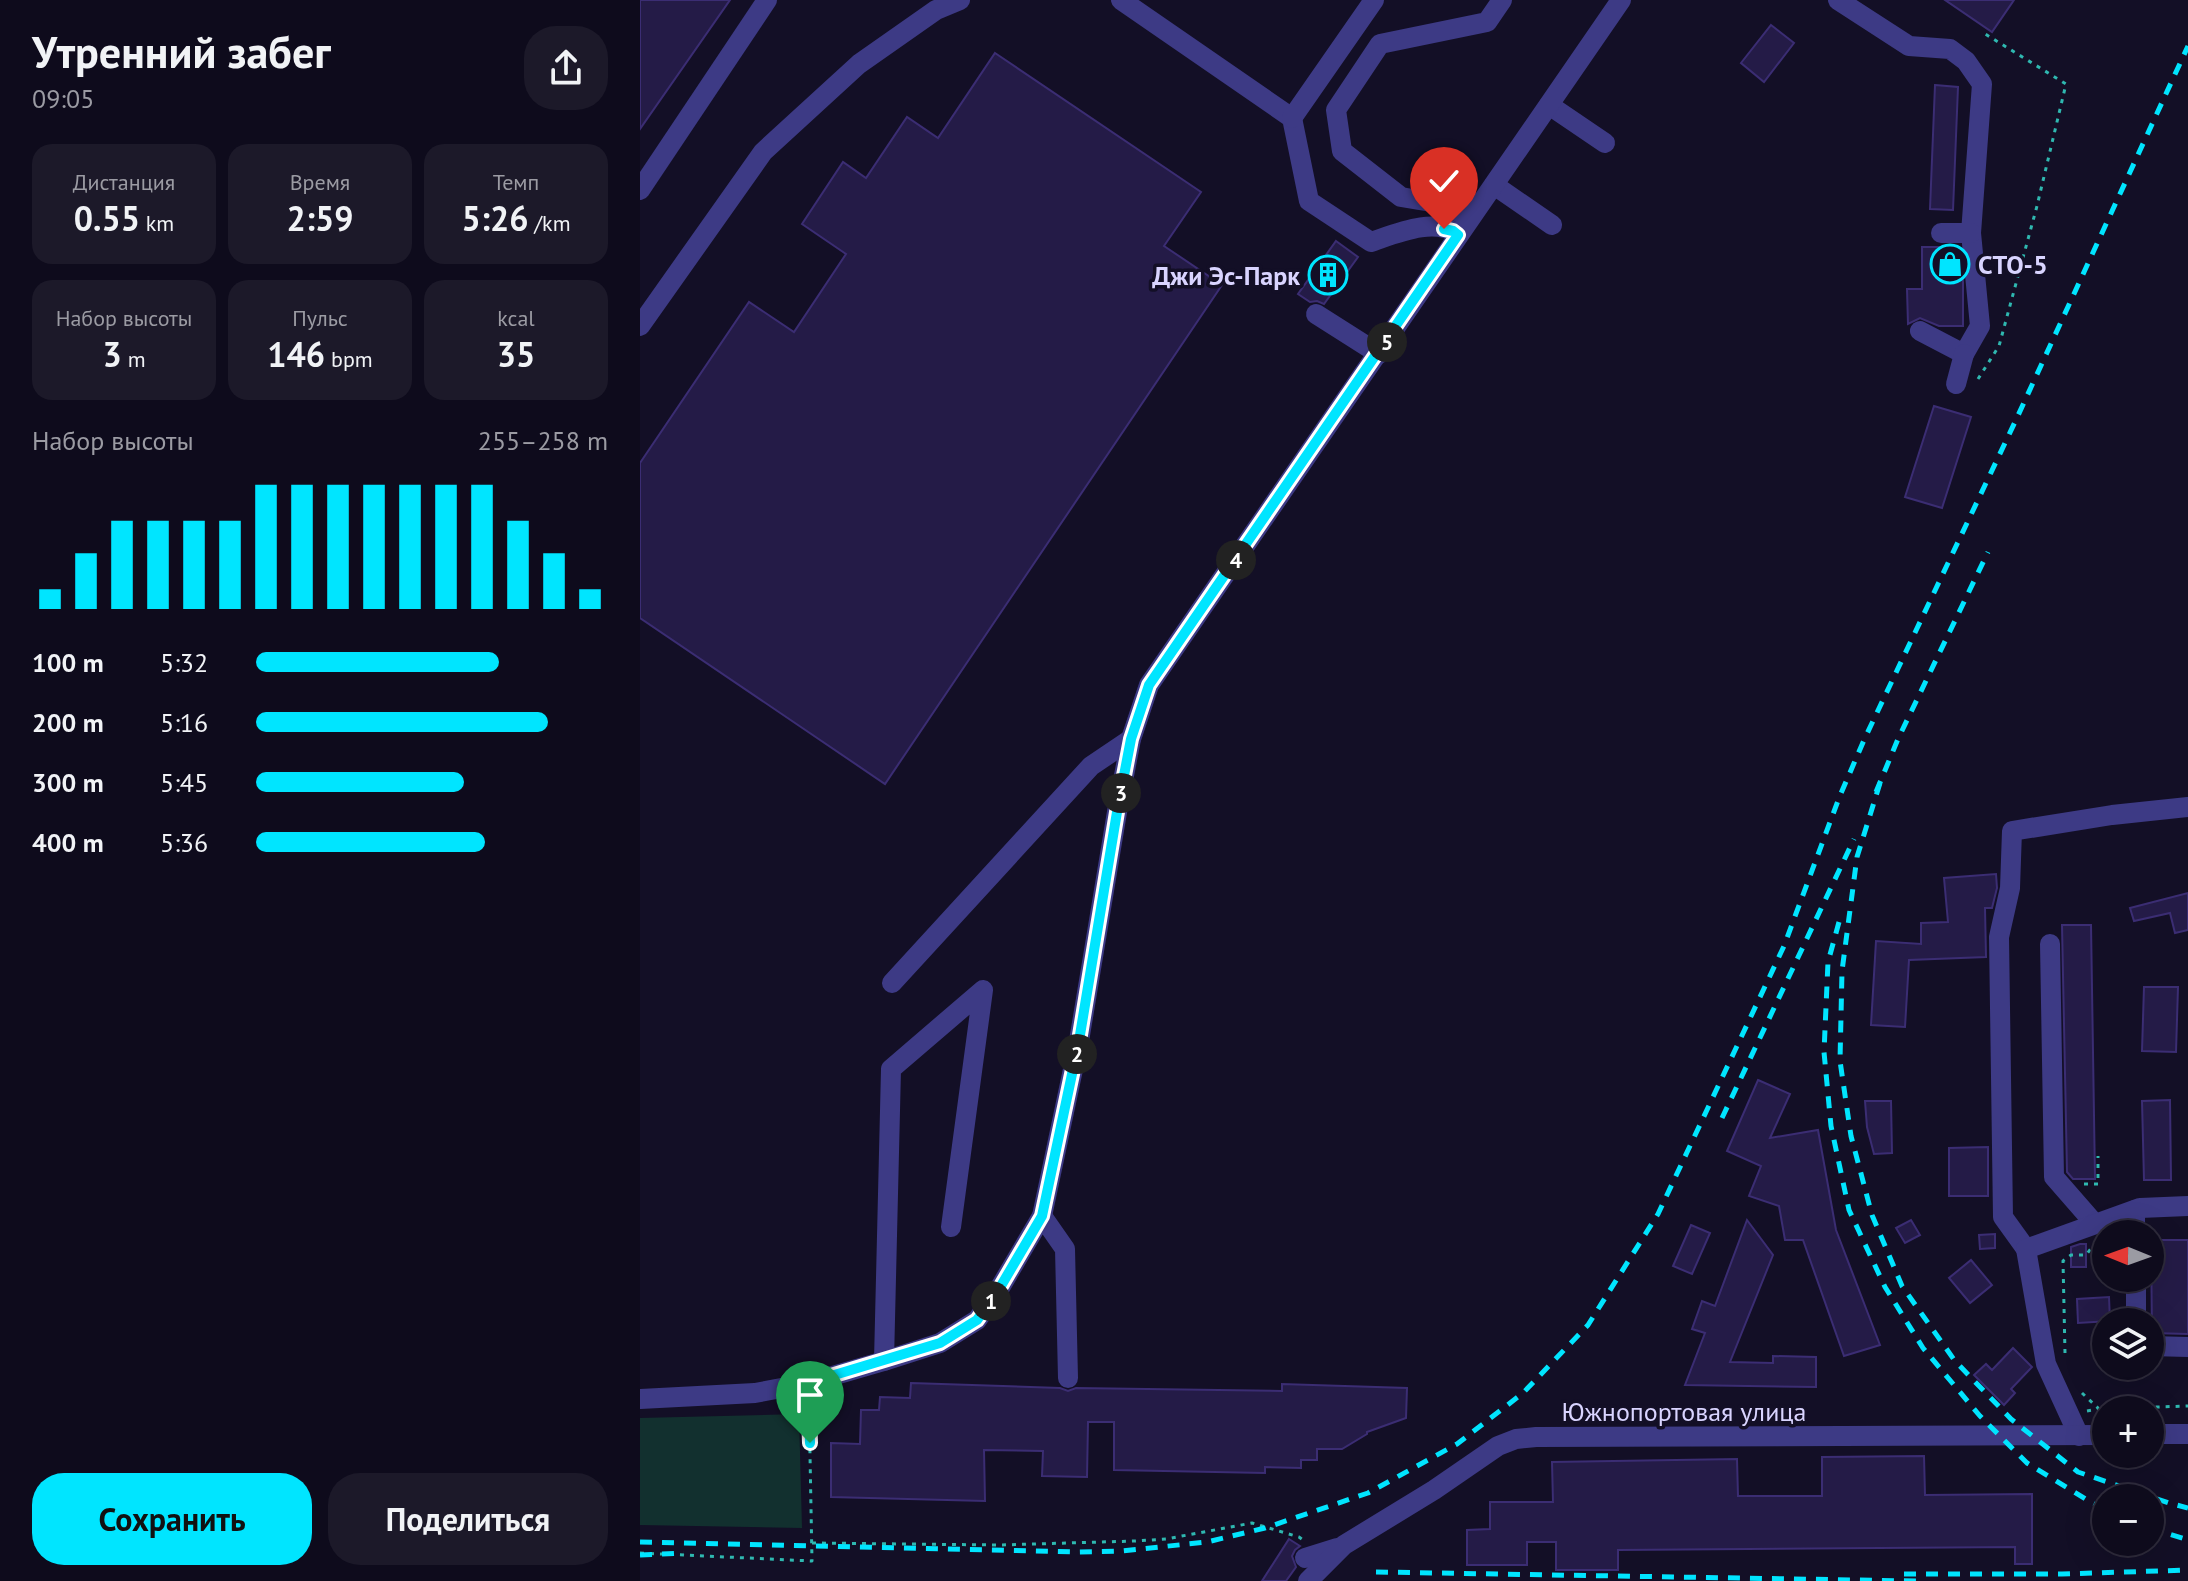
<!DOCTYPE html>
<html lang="ru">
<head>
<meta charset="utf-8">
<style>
	body { margin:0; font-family:"PT Sans",sans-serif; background:#1c1929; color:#f1f3f6; height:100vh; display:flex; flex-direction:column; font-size:30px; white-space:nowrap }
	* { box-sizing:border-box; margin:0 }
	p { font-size:26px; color:#9b9ba3 }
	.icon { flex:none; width:44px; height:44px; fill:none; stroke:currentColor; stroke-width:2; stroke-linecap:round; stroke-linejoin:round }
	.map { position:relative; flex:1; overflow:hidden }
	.drawer { display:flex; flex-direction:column; background:#0e0b1c; width:640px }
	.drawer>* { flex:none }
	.needle { width:52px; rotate:271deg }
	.buttons { position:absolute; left:1452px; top:1220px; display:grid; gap:16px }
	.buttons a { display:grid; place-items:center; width:72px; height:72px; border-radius:50%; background:#0e0b1c; box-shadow:0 8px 32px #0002,0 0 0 2px #2e2b3b; font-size:40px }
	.pin { position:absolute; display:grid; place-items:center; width:68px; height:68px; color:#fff; margin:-82px -34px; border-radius:50% 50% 50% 0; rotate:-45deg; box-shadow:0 0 8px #0007 }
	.pin .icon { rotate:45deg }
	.km { position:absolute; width:40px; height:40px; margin:-20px; border-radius:50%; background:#222; color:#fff; font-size:22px; line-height:40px; text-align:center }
	.round { display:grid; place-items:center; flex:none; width:84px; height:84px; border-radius:32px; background:#1c1929 }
	.overview { display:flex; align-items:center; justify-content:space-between; height:136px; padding:0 32px }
	h1 { font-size:44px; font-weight:700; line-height:60px }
	.stats { display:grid; grid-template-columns:repeat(3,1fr); gap:12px; height:136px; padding:8px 32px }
	.stats div { display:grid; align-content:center; border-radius:20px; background:#1c1929; text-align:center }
	.stats b { font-size:34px; font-weight:700 }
	.stats small { font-size:22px; font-weight:400 }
	.stats p { font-size:22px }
	.chart { height:224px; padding:16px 32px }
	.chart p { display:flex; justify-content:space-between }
	.chart svg { width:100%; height:144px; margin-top:8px; stroke:#00e5ff; stroke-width:6 }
	.cta { display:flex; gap:16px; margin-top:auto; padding:16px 32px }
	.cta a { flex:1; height:92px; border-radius:32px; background:#00e5ff; color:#111; font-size:32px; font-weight:700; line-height:92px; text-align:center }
	.cta a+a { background:#1c1929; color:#f1f3f6 }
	ul { padding:0 32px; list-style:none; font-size:26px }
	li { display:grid; grid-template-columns:128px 96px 1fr; align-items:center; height:60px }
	li i { height:20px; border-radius:10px; background:#00e5ff }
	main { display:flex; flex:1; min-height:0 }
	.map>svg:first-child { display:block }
	.green { fill:#12302f }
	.building { fill:#241b47; stroke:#3b2d73; stroke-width:2 }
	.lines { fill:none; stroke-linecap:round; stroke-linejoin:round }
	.path { stroke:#2fb8b0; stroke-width:3; stroke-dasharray:4 6; stroke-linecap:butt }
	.minor { stroke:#3d3a85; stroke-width:20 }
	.rail { stroke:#00e5ff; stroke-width:5; stroke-dasharray:12 10; stroke-linecap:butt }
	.route-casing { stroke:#fff; stroke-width:16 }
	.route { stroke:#00e5ff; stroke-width:10 }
	.labels { text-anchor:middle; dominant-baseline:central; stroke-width:7; stroke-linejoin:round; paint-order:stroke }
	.poi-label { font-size:26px; font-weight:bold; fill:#d9d4ff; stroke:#130f26; text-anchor:start }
	.street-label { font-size:26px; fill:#d9d4ff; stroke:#130f26 }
</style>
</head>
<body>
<main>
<section class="drawer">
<div class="overview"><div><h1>Утренний забег</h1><p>09:05</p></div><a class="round"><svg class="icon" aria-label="share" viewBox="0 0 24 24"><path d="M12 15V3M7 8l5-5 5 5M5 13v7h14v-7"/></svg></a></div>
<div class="stats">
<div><p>Дистанция</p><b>0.55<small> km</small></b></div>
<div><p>Время</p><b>2:59</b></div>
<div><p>Темп</p><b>5:26<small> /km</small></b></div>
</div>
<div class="stats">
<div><p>Набор высоты</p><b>3<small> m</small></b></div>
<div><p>Пульс</p><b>146<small> bpm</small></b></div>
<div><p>kcal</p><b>35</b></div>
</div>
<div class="chart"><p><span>Набор высоты</span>255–258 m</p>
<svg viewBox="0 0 160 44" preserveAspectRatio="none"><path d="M5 44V38M15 44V27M25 44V17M35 44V17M45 44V17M55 44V17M65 44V6M75 44V6M85 44V6M95 44V6M105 44V6M115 44V6M125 44V6M135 44V17M145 44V27M155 44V38"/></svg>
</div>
<ul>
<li><b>100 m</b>5:32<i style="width:69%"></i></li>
<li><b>200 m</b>5:16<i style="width:83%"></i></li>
<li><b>300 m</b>5:45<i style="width:59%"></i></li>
<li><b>400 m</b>5:36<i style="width:65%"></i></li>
</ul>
<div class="cta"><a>Сохранить</a><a>Поделиться</a></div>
</section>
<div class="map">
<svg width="1548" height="1581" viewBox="0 0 1548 1581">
	<rect width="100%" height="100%" fill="#130f26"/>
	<path class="green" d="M159 1414 162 1528 0 1525V1418Z"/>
	<g class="building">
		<path d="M0 0H90L0 129Z"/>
		<path d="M1305 0H1374L1352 32Z"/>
		<path d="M1131 25 1154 43 1124 82 1101 63Z"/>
		<path d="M355 53 561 192 524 246 582 285 245 784 0 618V463L109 302 154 332 206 254 162 224 203 162 226 178 267 117 298 138Z"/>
		<path d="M1295 85 1318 87 1313 210 1290 209Z"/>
		<path d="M696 241 718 257 684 304 677 301 670 302 658 294Z"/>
		<path d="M1282 247H1319L1323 282V326H1299L1280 318 1268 324 1267 289H1282Z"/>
		<path d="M1294 406 1331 417 1302 508 1265 497Z"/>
		<path d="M1356 874 1357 888 1352 908H1345L1346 957 1269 960 1265 1027 1231 1025 1236 941 1281 944V923L1308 922 1304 878Z"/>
		<path d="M1548 893V930L1535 933 1530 913 1494 921 1490 908Z"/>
		<path d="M1422 925H1451L1455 1179H1433L1427 1172Z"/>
		<path d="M1504 987H1538L1536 1052 1502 1051Z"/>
		<path d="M1118 1080 1150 1094 1130 1138 1178 1130 1196 1230 1240 1345 1204 1356 1163 1240H1145L1139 1206 1109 1196 1121 1166 1087 1151Z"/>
		<path d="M1530 1100 1531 1180H1504L1502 1101Z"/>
		<path d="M1225 1101H1251L1252 1153 1234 1154 1227 1127Z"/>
		<path d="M1348 1147V1196H1309V1148Z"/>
		<path d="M1107 1220 1133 1255 1090 1362 1133 1363V1356L1176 1357V1387L1045 1385 1065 1333 1052 1329 1062 1301 1075 1306Z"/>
		<path d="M1271 1220 1280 1235 1265 1243 1256 1228Z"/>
		<path d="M1051 1225 1070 1233 1052 1274 1033 1266Z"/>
		<path d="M1355 1234V1248L1340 1249 1339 1235Z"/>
		<path d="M1511 1240H1548V1334L1512 1333Z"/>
		<path d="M1440 1244H1446V1267H1431V1247Z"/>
		<path d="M1331 1260 1352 1285 1330 1303 1309 1278Z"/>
		<path d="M1469 1297 1470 1321 1438 1323 1437 1299Z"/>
		<path d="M1373 1348 1392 1367 1371 1389 1375 1393 1364 1405 1334 1375 1346 1364 1352 1370Z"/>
		<path d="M271 1383 420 1388 428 1391 436 1388 642 1391V1384L767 1388 766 1418 727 1432V1434L702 1449H677V1460H661V1468L625 1467V1473L474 1470V1422H448L447 1477 402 1476 403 1451 344 1450 345 1501 191 1497V1443L220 1444 221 1410H239L240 1397 270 1398Z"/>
		<path d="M1284 1456 1285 1495 1392 1494V1564H1375V1547L978 1550V1570H916V1542H887V1565H827V1530L850 1529V1502H913L912 1462 1097 1459 1098 1496H1182V1457Z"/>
		<path d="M649 1539 660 1546 655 1550 652 1556 656 1567 646 1581H622Z"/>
	</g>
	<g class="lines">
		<g class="path">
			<path d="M1338 379 1359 346 1397 206 1426 84 1342 32"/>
			<path d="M1444 1184H1458V1156"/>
			<path d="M1425 1353 1423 1261 1431 1255H1446L1453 1246"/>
			<path d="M1442 1393 1459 1409 1548 1406"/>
			<path d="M1447 1411 1459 1409"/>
			<path d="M172 1543 360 1545 495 1541 526 1539 612 1523 659 1537 663 1540"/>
			<path d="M0 1553 172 1561 169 1401"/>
		</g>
		<g class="minor">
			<path d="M481 0 652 118 669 201 731 242C755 234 796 216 818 235"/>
			<path d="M1198 0 1269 46 1310 49 1326 61 1342 84 1331 233 1340 326 1324 354 1280 331"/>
			<path d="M909 105 965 143"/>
			<path d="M652 118 734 0"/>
			<path d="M854 185 912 225"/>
			<path d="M0 190 127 0"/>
			<path d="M830 218 803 204 761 197 702 151 696 110 740 44 847 22 862 0"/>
			<path d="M1301 233H1331"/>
			<path d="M676 314 739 354"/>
			<path d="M0 326 123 152 219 64 296 10 320 0"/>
			<path d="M1316 384 1324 354"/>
			<path d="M1410 944 1414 1177 1455 1224"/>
			<path d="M252 983 451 766 491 739"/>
			<path d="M1495 1210V1234"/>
			<path d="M402 1216 425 1249 428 1378"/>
			<path d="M1386 1249 1363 1217 1359 937 1370 888 1372 831 1472 815 1548 807"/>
			<path d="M1496 1278V1322"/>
			<path d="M1510 1346 1548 1347"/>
			<path d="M244 1361 251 1069 343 990 311 1227"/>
			<path d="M0 1399 115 1393 168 1383 244 1361 300 1343 337 1320 358 1291 402 1216 439 1041 477 812 491 739 509 685 981 0"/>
			<path d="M1510 1434H1548"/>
			<path d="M1439 1436 1406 1364 1386 1249 1500 1208 1548 1206"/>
			<path d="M665 1558 697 1548"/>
			<path d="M668 1581 704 1545 794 1490 858 1446 876 1439 896 1437 1466 1435"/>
		</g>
		<g class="rail">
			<path d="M1240 783 1217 857 1202 971 1200 1061 1211 1136 1232 1215 1262 1286 1315 1361 1371 1419 1438 1472 1529 1503 1548 1508"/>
			<path d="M1236 792 1258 739 1348 552"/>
			<path d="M1199 922 1188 962 1184 1052 1191 1126 1209 1210 1245 1287 1283 1348 1340 1416 1387 1463 1452 1503 1466 1509"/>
			<path d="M1082 1118 1214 839"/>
			<path d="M1510 1528 1548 1540"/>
			<path d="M0 1542 439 1552 481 1551 567 1542 625 1528 728 1493 817 1444 883 1393 948 1325 1018 1214 1144 946 1199 798 1224 740 1375 422 1548 46"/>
			<path d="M0 1555 44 1553"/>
			<path d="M736 1572 1276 1581"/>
			<path d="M1264 1574H1422L1548 1570"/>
		</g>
	</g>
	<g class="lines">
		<g class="route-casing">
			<path id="route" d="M170 1443 168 1383 300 1343 337 1320 358 1291 402 1216 439 1041 477 812 491 739 509 685 818 235 813 231 804 229"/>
		</g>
		<use href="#route" class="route"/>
	</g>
	<defs>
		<g id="shop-ring" transform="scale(2)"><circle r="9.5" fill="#130f26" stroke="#00e5ff" stroke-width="1.5"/><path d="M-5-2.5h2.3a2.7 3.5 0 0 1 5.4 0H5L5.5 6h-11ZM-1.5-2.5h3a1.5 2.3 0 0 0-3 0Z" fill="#00e5ff"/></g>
		<g id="building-ring" transform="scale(2)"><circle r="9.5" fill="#130f26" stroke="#00e5ff" stroke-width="1.5"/><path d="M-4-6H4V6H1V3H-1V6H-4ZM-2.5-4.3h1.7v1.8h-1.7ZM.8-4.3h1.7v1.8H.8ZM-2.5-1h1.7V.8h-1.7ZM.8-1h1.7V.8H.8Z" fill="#00e5ff"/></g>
	</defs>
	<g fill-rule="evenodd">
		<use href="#shop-ring" x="1310" y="264"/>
		<use href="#building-ring" x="688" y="275"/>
	</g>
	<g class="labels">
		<g class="poi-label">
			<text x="1338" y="264">СТО-5</text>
			<text x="660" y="275" text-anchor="end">Джи Эс-Парк</text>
		</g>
		<g class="street-label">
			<text x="1044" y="1411">Южнопортовая улица</text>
		</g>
	</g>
</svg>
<div class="buttons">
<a><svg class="needle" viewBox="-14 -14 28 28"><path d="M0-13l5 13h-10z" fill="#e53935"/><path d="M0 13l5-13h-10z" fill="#9b9ba3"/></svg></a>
<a><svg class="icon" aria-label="layers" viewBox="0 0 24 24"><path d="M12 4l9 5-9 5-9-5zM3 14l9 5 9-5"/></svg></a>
<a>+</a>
<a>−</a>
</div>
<div class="pin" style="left:170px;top:1443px;background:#1e9e55"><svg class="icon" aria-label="arrive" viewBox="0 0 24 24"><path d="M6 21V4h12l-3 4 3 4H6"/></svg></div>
<div class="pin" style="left:804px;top:229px;background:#d93025"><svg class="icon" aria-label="check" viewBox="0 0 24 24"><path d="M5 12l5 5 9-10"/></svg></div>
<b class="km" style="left:351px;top:1301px">1</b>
<b class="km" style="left:437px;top:1054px">2</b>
<b class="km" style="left:481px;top:793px">3</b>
<b class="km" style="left:596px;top:560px">4</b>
<b class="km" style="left:747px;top:342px">5</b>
</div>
</main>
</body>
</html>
